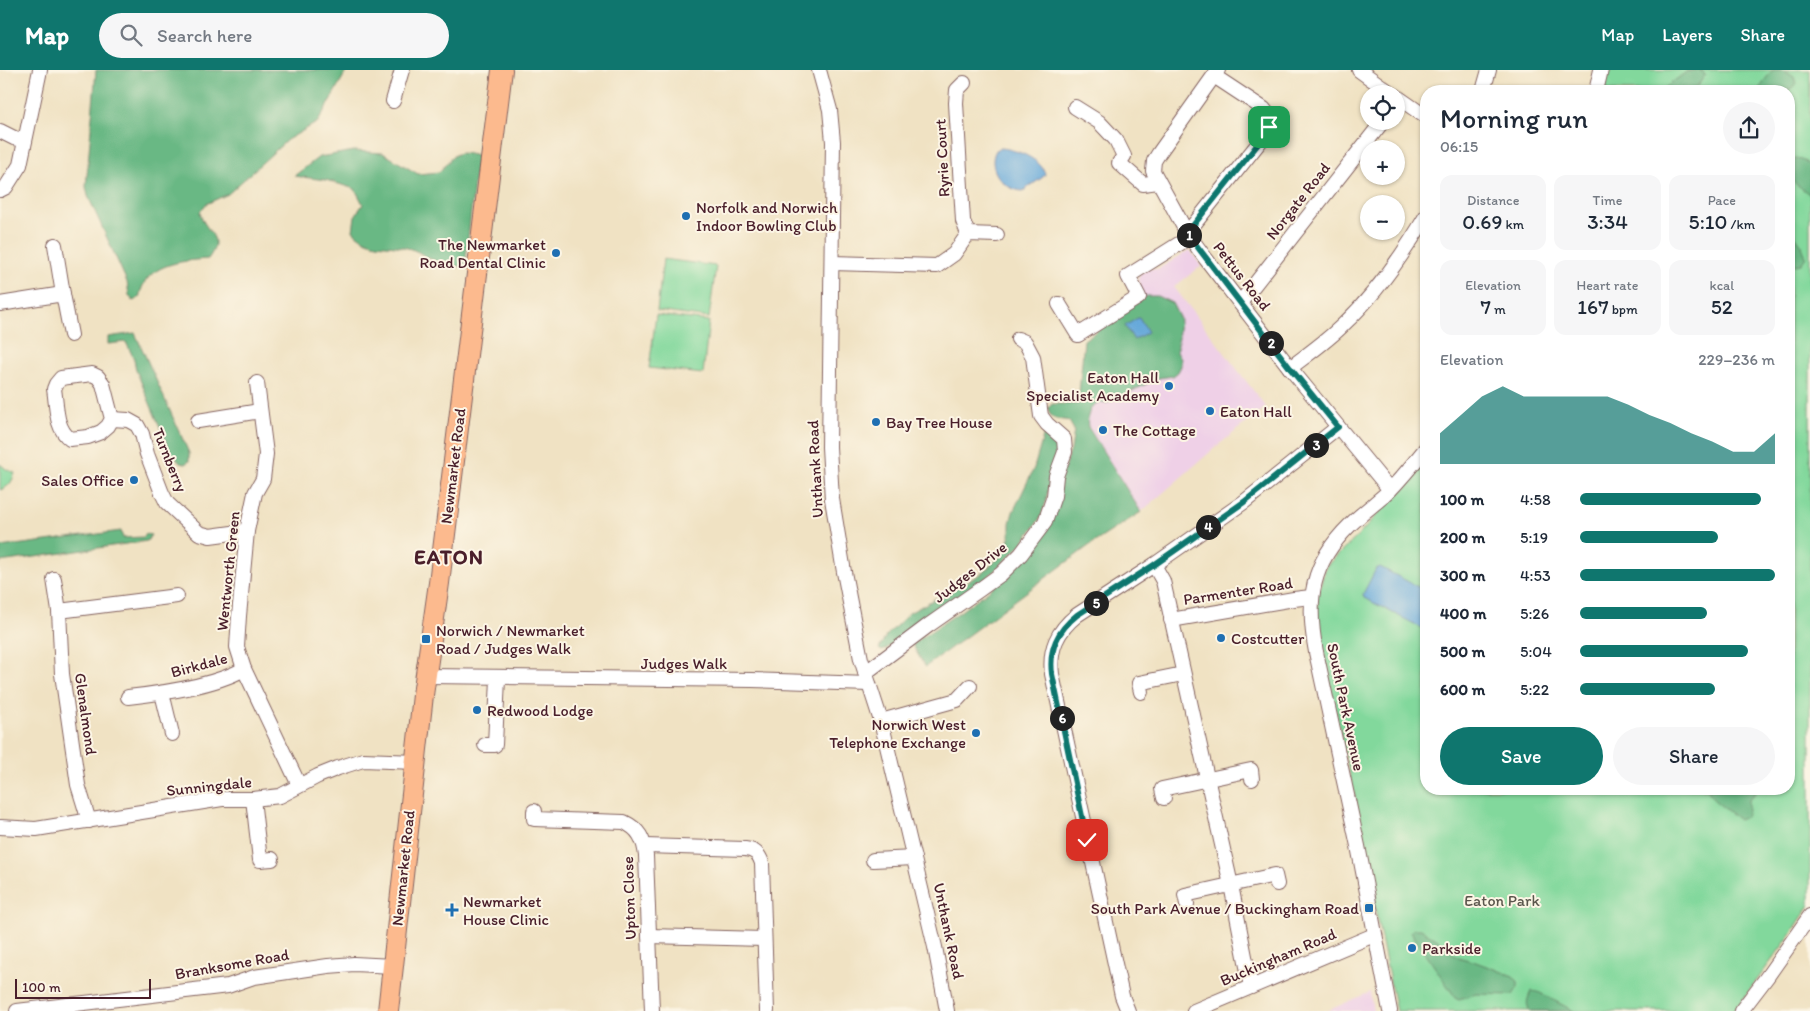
<!DOCTYPE html>
<html lang="en">
<head>
<meta charset="utf-8">
<style>
	body { margin:0; font-family:Itim,sans-serif; background:#f6f6f7; color:#1f2937; height:100vh; display:flex; flex-direction:column; font-size:19px; white-space:nowrap }
	* { box-sizing:border-box; margin:0 }
	p { font-size:16px; color:#747a83 }
	.icon { flex:none; width:28px; height:28px; fill:none; stroke:currentColor; stroke-width:2; stroke-linecap:round; stroke-linejoin:round }
	.map { position:relative; flex:1; overflow:hidden }
	.panel { position:absolute; left:1420px; top:15px; width:375px; height:710px; display:flex; flex-direction:column; background:#fff; border-radius:20px; box-shadow:0 1px 4px #0004 }
	.panel>* { flex:none }
	.fabs { position:absolute; left:1360px; top:15px; display:grid; gap:10px }
	.fabs a { display:grid; place-items:center; width:45px; height:45px; border-radius:50%; background:#fff; box-shadow:0 1px 4px #0004; font-size:25px }
	.scale { position:absolute; left:15px; bottom:12px; width:136px; box-sizing:border-box; padding-left:5px; border:2px solid #4a1f2b; border-top:0; font-size:14px; line-height:18px; white-space:nowrap; color:#4a1f2b; -webkit-text-stroke:4px #fcf5e5; paint-order:stroke }
	.pin { position:absolute; display:grid; place-items:center; width:42px; height:42px; color:#fff; margin:-21px; border-radius:10px; box-shadow:0 2px 8px #0006 }
	.km { position:absolute; width:25px; height:25px; margin:-12px; border-radius:50%; background:#222; color:#fff; font-size:14px; line-height:25px; text-align:center }
	.round { display:grid; place-items:center; flex:none; width:52px; height:52px; border-radius:26px; background:#f6f6f7 }
	.headline { display:flex; align-items:center; justify-content:space-between; height:85px; padding:0 20px }
	h1 { font-size:28px; font-weight:600; line-height:38px }
	.figures { display:grid; grid-template-columns:repeat(3,1fr); gap:8px; height:85px; padding:5px 20px }
	.figures div { display:grid; align-content:center; border-radius:12px; background:#f6f6f7; text-align:center }
	.figures b { font-size:21px; font-weight:600 }
	.figures small { font-size:14px; font-weight:400 }
	.figures p { font-size:14px }
	.chart { height:140px; padding:10px 20px }
	.chart p { display:flex; justify-content:space-between }
	.chart svg { width:100%; height:90px; margin-top:5px; fill:#0f766e; opacity:.7 }
	.cta { display:flex; gap:10px; margin-top:auto; padding:10px 20px }
	.cta a { flex:1; height:58px; border-radius:30px; background:#0f766e; color:#fff; font-size:20px; font-weight:600; line-height:58px; text-align:center }
	.cta a+a { background:#f6f6f7; color:#1f2937 }
	ul { padding:0 20px; list-style:none; font-size:16px }
	li { display:grid; grid-template-columns:80px 60px 1fr; align-items:center; height:38px }
	li i { height:12px; border-radius:6px; background:#0f766e }
	header { display:flex; align-items:center; gap:30px; box-sizing:border-box; height:70px; padding:0 25px; background:#0f766e; color:#fff }
	header strong { font-size:24px }
	nav { display:flex; gap:28px; margin-inline-start:auto; font-size:18px }
	.search { width:350px; height:45px; background:#f6f6f7; display:flex; align-items:center; gap:12px; box-sizing:border-box; padding:0 18px; border-radius:28px; color:#747a83; font-size:19px }
	.map>svg:first-child { display:block }
	.built { fill:#efd0e7 }
	.green { fill:#82d89c; stroke:#667c64 }
	.forest { fill:#69b884; stroke:#5a6c58 }
	.water { fill:#66a9da; stroke:#586482 }
	.lines { fill:none; stroke-linecap:round; stroke-linejoin:round }
	.minor-casing { stroke:#846360; stroke-width:16 }
	.highway-casing { stroke:#846360; stroke-width:22 }
	.minor { stroke:#fff; stroke-width:14 }
	.highway { stroke:#fcba8e; stroke-width:20 }
	.route-casing { stroke:#fff; stroke-width:10 }
	.route { stroke:#0f766e; stroke-width:6 }
	.poi-dot { fill:#1f6fb2; stroke:#fcf5e5; stroke-width:2 }
	.labels { text-anchor:middle; dominant-baseline:central; stroke-width:4; stroke-linejoin:round; paint-order:stroke }
	.street-label { font-size:16px; fill:#4a1f2b; stroke:#fcf5e5 }
	.poi-label { font-size:16px; fill:#4a1f2b; stroke:#fcf5e5; text-anchor:start }
	.park-label { font-size:16px; fill:#5b564d; stroke:#fcf5e5 }
	.district-label { font-size:21px; font-weight:bold; letter-spacing:1px; fill:#4a1f2b; stroke:#fcf5e5 }
</style>
</head>
<body>
<header>
<strong>Map</strong>
<div class="search"><svg class="icon" aria-label="search" viewBox="0 0 24 24"><circle cx="10" cy="10" r="6"/><path d="M15 15l6 6"/></svg>Search here</div>
<nav><a>Map</a><a>Layers</a><a>Share</a></nav>
</header>
<div class="map">
<svg width="1810" height="941" viewBox="0 0 1810 941">
	<rect width="100%" height="100%" fill="#fcf5e5"/>
	<filter id="ink" filterUnits="userSpaceOnUse"><feTurbulence type="fractalNoise" baseFrequency=".02" numOctaves="2"/><feDisplacementMap in="SourceGraphic" scale="10" xChannelSelector="R" yChannelSelector="G"/><feConvolveMatrix kernelMatrix="1 2 1 2 8 2 1 2 1" color-interpolation-filters="sRGB"/></filter>
	<filter id="wash" filterUnits="userSpaceOnUse"><feTurbulence type="fractalNoise" baseFrequency=".0096" numOctaves="4" result="noise"/><feDisplacementMap in="SourceGraphic" scale="20" xChannelSelector="R" yChannelSelector="G"/><feGaussianBlur stdDeviation="1.12" result="paint"/><feColorMatrix in="noise" values="0 0 0 0 0 0 0 0 0 0 0 0 0 0 0 0 0 1.4 0 .05"/><feComposite in="paint" operator="in"/></filter>
	<g filter="url(#wash)">
		<rect width="100%" height="100%" fill="#f0e2c3"/>
		<g class="built">
			<path d="M1190 180 1201 196 1174 217 1266 337 1217 376 1141 442 1088 357 1084 347 1140 215 1138 209 1141 203 1150 199H1158Z"/>
			<path d="M1370 922 1373 941H1327Z"/>
		</g>
		<g class="green">
			<path d="M1608 0H1810V835L1789 867 1734 941H1396L1372 824 1367 786 1360 750 1317 557 1318 524 1326 496 1358 466 1400 419 1403 420 1407 417V412L1426 389V719H1789V21H1604Z"/>
			<path d="M663 189 716 196 709 248 657 241Z"/>
			<path d="M656 245 709 251 703 304 649 298Z"/>
			<path d="M0 394 6 399 15 403C12 412 9 417 0 420Z"/>
		</g>
		<g class="forest">
			<path d="M96 0H347L318 52 287 70 228 124 206 134 200 142C204 163 226 165 208 189 179 191 145 194 139 228L133 231 129 225 127 212 88 126 86 117Z"/>
			<path d="M1697 0 1703 2 1705 5 1699 14 1691 21H1661L1686 2Z"/>
			<path d="M1773 0H1783L1794 7 1796 14C1788 24 1772 21 1759 21L1764 11Z"/>
			<path d="M354 81 383 83 418 104 439 102C455 85 453 79 477 86L465 197C453 196 443 194 431 189 425 187 420 182 414 180 389 171 373 181 353 161L355 146 363 134 355 119 326 110 294 106 319 87Z"/>
			<path d="M1794 88 1804 91 1810 96V125C1793 110 1789 115 1789 90Z"/>
			<path d="M1789 157 1801 174 1806 187 1801 194 1795 195 1789 190Z"/>
			<path d="M1146 226H1157L1172 233 1180 249 1177 282 1181 289V296L1178 302 1173 306 1159 308 1107 333C1091 329 1086 345 1088 357L1141 442 1090 475 925 597 912 574 961 541 1007 507 1026 487 1045 465 1058 431 1061 407 1071 380 1074 360 1069 351C1057 348 1051 352 1048 338L1052 334H1078L1084 270Z"/>
			<path d="M135 263 189 383V391L185 394 180 393 170 381 136 300 134 289 126 272 108 274V267Z"/>
			<path d="M1045 360 1056 370 1058 378 1050 404 1046 432 1041 447 1022 474 988 507 911 559 886 579 882 581 879 579 886 566 909 543 981 504 999 488 1010 467V453L1013 442 1034 398Z"/>
			<path d="M121 461 123 468 144 467 146 464 151 465 147 471 0 492V477Z"/>
			<path d="M1707 719H1755V723L1748 731V740L1746 747 1739 750 1714 730Z"/>
			<path d="M1414 859H1421L1441 872 1452 883 1461 888 1473 891 1513 906 1518 912V917L1513 925 1476 924 1459 929 1455 927 1413 865 1411 861Z"/>
			<path d="M1531 921 1538 922 1574 941H1530C1525 933 1528 929 1531 921Z"/>
		</g>
		<g class="water">
			<path d="M1001 78C1015 79 1042 89 1045 104L1043 107 1023 121C1003 120 986 98 996 80Z"/>
			<path d="M1139 247 1148 262 1134 270 1125 256Z"/>
			<path d="M1380 497 1426 521V560L1364 528 1363 524 1376 499Z"/>
		</g>
	</g>
	<g filter="url(#ink)">
		<g class="lines">
			<g class="minor-casing">
				<g id="minor">
					<path d="M819 0 830 40 833 72 829 377 832 429 844 502 861 589 881 651 935 877 947 941"/>
					<path d="M1218 0 1159 83 1154 91 1153 101 1187 163 1206 189 1290 298 1390 420"/>
					<path d="M1359 0 1392 24"/>
					<path d="M964 13 957 20 956 33 963 151 968 164"/>
					<path d="M1483 21 1489 0"/>
					<path d="M1596 21 1601 0"/>
					<path d="M1396 26 1426 47"/>
					<path d="M393 31 402 0"/>
					<path d="M1075 37 1099 52 1116 70 1124 86 1119 93 1143 114 1158 112"/>
					<path d="M0 61 14 68 25 70"/>
					<path d="M0 120 6 117 20 95 40 0"/>
					<path d="M1187 163 1266 64C1270 54 1271 47 1264 39L1214 6"/>
					<path d="M55 175 63 224"/>
					<path d="M832 193 937 196 954 184 968 164 997 165"/>
					<path d="M1240 233 1383 51"/>
					<path d="M0 234 63 224 71 265"/>
					<path d="M1059 234 1078 265 1139 227 1128 206 1190 167"/>
					<path d="M1290 298C1308 284 1327 271 1343 255 1377 223 1403 185 1426 146"/>
					<path d="M92 304 98 307 103 314 112 349 108 356 101 362 88 367 70 369C55 358 57 336 54 319L56 314 61 308Z"/>
					<path d="M257 313 266 384 263 409 255 423 247 461 239 546 237 577 244 599 299 715"/>
					<path d="M112 349 128 350 137 355 142 364 147 384 162 423 167 433 199 463 210 466 247 461"/>
					<path d="M198 351 260 341"/>
					<path d="M1154 495 1163 511 1231 815 1251 917"/>
					<path d="M54 509 59 541 62 604 78 715 89 751"/>
					<path d="M59 541 177 526"/>
					<path d="M1171 550 1294 529 1311 527"/>
					<path d="M865 603 929 555 979 520 1001 504 1021 484 1045 452 1054 426 1056 406 1065 382 1064 369 1047 354 1041 346 1033 287 1025 272 1018 269"/>
					<path d="M426 606 752 610 869 614"/>
					<path d="M1141 622 1139 613 1183 604"/>
					<path d="M162 623 172 664"/>
					<path d="M128 627C163 623 214 616 244 599"/>
					<path d="M881 651 957 630 970 616"/>
					<path d="M485 675H495L498 608"/>
					<path d="M1164 728 1162 719 1251 700 1252 709"/>
					<path d="M253 729 260 790 272 789"/>
					<path d="M534 741V749L624 752C639 759 644 769 646 786L652 941"/>
					<path d="M0 757 36 759 222 729H253L280 726 318 706 338 698 363 690 416 692"/>
					<path d="M645 776 745 779C755 780 759 784 762 793L767 941"/>
					<path d="M873 790 914 788"/>
					<path d="M1187 834 1185 825 1275 805 1277 814"/>
					<path d="M649 866 764 869"/>
					<path d="M17 941 228 916 254 907 328 896 354 894 393 896"/>
					<path d="M1128 941 1122 926 1052 604C1049 579 1057 561 1077 545L1154 495 1244 432 1338 357"/>
					<path d="M1194 941 1374 865"/>
					<path d="M1390 941 1358 776 1316 582C1306 530 1311 493 1350 455 1362 443 1376 433 1388 422 1402 408 1414 393 1426 378"/>
					<path d="M1741 941 1767 907 1810 846"/>
				</g>
			</g>
			<g class="highway-casing">
				<path id="highway" d="M388 941 423 625 439 513 502 0"/>
			</g>
			<use href="#minor" class="minor"/>
			<use href="#highway" class="highway"/>
		</g>
	</g>
	<g class="lines" filter="url(#ink)">
		<g class="route-casing">
			<path id="route" d="M1087 770 1052 604C1049 579 1057 561 1077 545L1154 495 1244 432 1338 357 1290 298 1187 163 1266 64 1269 57"/>
		</g>
		<use href="#route" class="route"/>
	</g>
	<g class="poi-dot">
		<circle cx="686" cy="146" r="5"/>
		<circle cx="556" cy="183" r="5"/>
		<circle cx="1169" cy="316" r="5"/>
		<circle cx="1210" cy="341" r="5"/>
		<circle cx="876" cy="352" r="5"/>
		<circle cx="1103" cy="360" r="5"/>
		<circle cx="134" cy="410" r="5"/>
		<circle cx="1221" cy="568" r="5"/>
		<rect x="421" y="564" width="10" height="10" rx="2.5"/>
		<circle cx="477" cy="640" r="5"/>
		<circle cx="976" cy="663" r="5"/>
		<rect x="1364" y="833" width="10" height="10" rx="2.5"/>
		<path d="M449.5 832.5h5v5h5v5h-5v5h-5v-5h-5v-5h5z"/>
		<circle cx="1412" cy="878" r="5"/>
	</g>
	<g class="labels">
		<g class="street-label">
			<text transform="translate(942 88) rotate(-93)">Ryrie Court</text>
			<text transform="translate(1298 131) rotate(-52)">Norgate Road</text>
			<text transform="translate(1242 206) rotate(52)">Pettus Road</text>
			<text transform="translate(170 390) rotate(68)">Turnberry</text>
			<text transform="translate(453 396) rotate(-83)">Newmarket Road</text>
			<text transform="translate(815 399) rotate(-93)">Unthank Road</text>
			<text transform="translate(228 501) rotate(-84)">Wentworth Green</text>
			<text transform="translate(970 502) rotate(-38)">Judges Drive</text>
			<text transform="translate(1238 521) rotate(-9)">Parmenter Road</text>
			<text x="684" y="593">Judges Walk</text>
			<text transform="translate(199 595) rotate(-15)">Birkdale</text>
			<text transform="translate(1346 637) rotate(78)">South Park Avenue</text>
			<text transform="translate(86 644) rotate(82)">Glenalmond</text>
			<text transform="translate(209 716) rotate(-6)">Sunningdale</text>
			<text transform="translate(403 798) rotate(-84)">Newmarket Road</text>
			<text transform="translate(629 828) rotate(-92)">Upton Close</text>
			<text transform="translate(949 861) rotate(78)">Unthank Road</text>
			<text transform="translate(1278 887) rotate(-23)">Buckingham Road</text>
			<text transform="translate(232 894) rotate(-10)">Branksome Road</text>
		</g>
		<g class="poi-label">
			<text x="696" y="137">Norfolk and Norwich<tspan x="696" dy="18">Indoor Bowling Club</tspan></text>
			<text x="546" y="174" text-anchor="end">The Newmarket<tspan x="546" dy="18">Road Dental Clinic</tspan></text>
			<text x="1159" y="307" text-anchor="end">Eaton Hall<tspan x="1159" dy="18">Specialist Academy</tspan></text>
			<text x="1220" y="341">Eaton Hall</text>
			<text x="886" y="352">Bay Tree House</text>
			<text x="1113" y="360">The Cottage</text>
			<text x="124" y="410" text-anchor="end">Sales Office</text>
			<text x="436" y="560">Norwich / Newmarket<tspan x="436" dy="18">Road / Judges Walk</tspan></text>
			<text x="1231" y="568">Costcutter</text>
			<text x="487" y="640">Redwood Lodge</text>
			<text x="966" y="654" text-anchor="end">Norwich West<tspan x="966" dy="18">Telephone Exchange</tspan></text>
			<text x="463" y="831">Newmarket<tspan x="463" dy="18">House Clinic</tspan></text>
			<text x="1359" y="838" text-anchor="end">South Park Avenue / Buckingham Road</text>
			<text x="1422" y="878">Parkside</text>
		</g>
		<g class="park-label">
			<text x="1502" y="830">Eaton Park</text>
		</g>
		<g class="district-label">
			<text x="449" y="486">EATON</text>
		</g>
	</g>
</svg>
<div class="fabs">
<a><svg class="icon" aria-label="locate" viewBox="0 0 24 24"><circle cx="12" cy="12" r="6"/><path d="M12 2v4M12 18v4M2 12h4M18 12h4"/></svg></a>
<a>+</a>
<a>−</a>
</div>
<div class="scale">100 m</div>
<div class="pin" style="left:1269px;top:57px;background:#1e9e55"><svg class="icon" aria-label="arrive" viewBox="0 0 24 24"><path d="M6 21V4h12l-3 4 3 4H6"/></svg></div>
<div class="pin" style="left:1087px;top:770px;background:#d93025"><svg class="icon" aria-label="check" viewBox="0 0 24 24"><path d="M5 12l5 5 9-10"/></svg></div>
<b class="km" style="left:1189px;top:165px">1</b>
<b class="km" style="left:1271px;top:273px">2</b>
<b class="km" style="left:1316px;top:375px">3</b>
<b class="km" style="left:1208px;top:457px">4</b>
<b class="km" style="left:1096px;top:533px">5</b>
<b class="km" style="left:1062px;top:648px">6</b>
<section class="panel">
<div class="headline"><div><h1>Morning run</h1><p>06:15</p></div><a class="round"><svg class="icon" aria-label="share" viewBox="0 0 24 24"><path d="M12 15V3M7 8l5-5 5 5M5 13v7h14v-7"/></svg></a></div>
<div class="figures">
<div><p>Distance</p><b>0.69<small> km</small></b></div>
<div><p>Time</p><b>3:34</b></div>
<div><p>Pace</p><b>5:10<small> /km</small></b></div>
</div>
<div class="figures">
<div><p>Elevation</p><b>7<small> m</small></b></div>
<div><p>Heart rate</p><b>167<small> bpm</small></b></div>
<div><p>kcal</p><b>52</b></div>
</div>
<div class="chart"><p><span>Elevation</span>229–236 m</p>
<svg viewBox="0 0 160 44" preserveAspectRatio="none"><path d="M0 44V29L10 20L20 11L30 6L40 11L50 11L60 11L70 11L80 11L90 15L100 20L110 24L120 29L130 33L140 38L150 38L160 29V44z"/></svg>
</div>
<ul>
<li><b>100 m</b>4:58<i style="width:93%"></i></li>
<li><b>200 m</b>5:19<i style="width:71%"></i></li>
<li><b>300 m</b>4:53<i style="width:100%"></i></li>
<li><b>400 m</b>5:26<i style="width:65%"></i></li>
<li><b>500 m</b>5:04<i style="width:86%"></i></li>
<li><b>600 m</b>5:22<i style="width:69%"></i></li>
</ul>
<div class="cta"><a>Save</a><a>Share</a></div>
</section>
</div>
</body>
</html>
